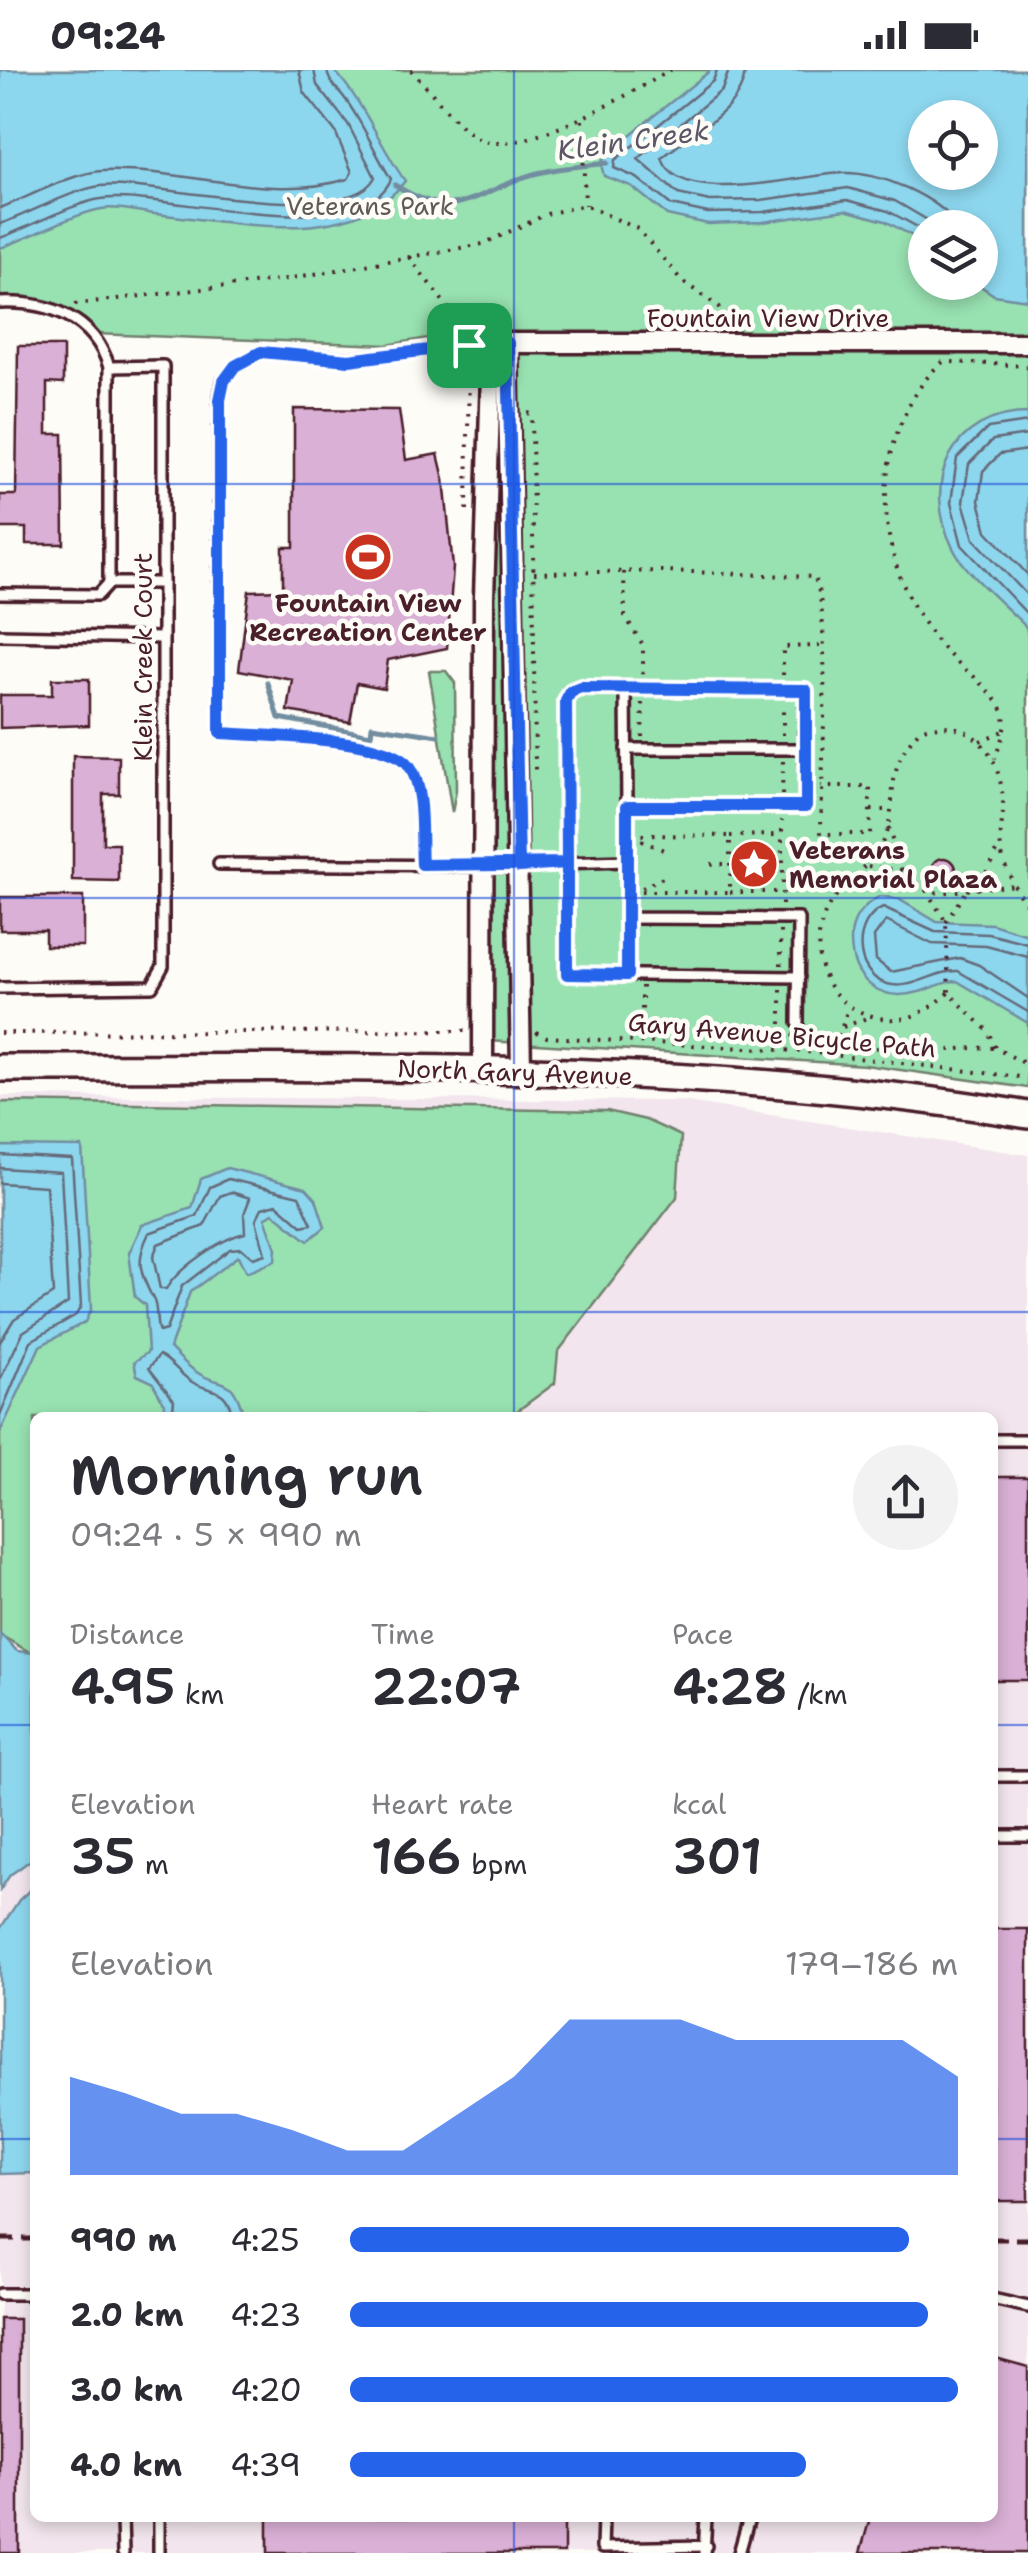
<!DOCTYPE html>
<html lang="en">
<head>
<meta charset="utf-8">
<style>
	body { margin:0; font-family:"Shantell Sans",sans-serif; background:#f2f2f3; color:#2b2b33; height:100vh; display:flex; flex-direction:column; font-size:38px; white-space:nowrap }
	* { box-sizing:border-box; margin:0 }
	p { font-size:32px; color:#7c7c81 }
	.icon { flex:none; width:55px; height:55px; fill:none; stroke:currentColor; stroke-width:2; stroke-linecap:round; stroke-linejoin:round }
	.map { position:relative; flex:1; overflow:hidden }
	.side { position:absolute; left:30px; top:1342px; width:968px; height:1110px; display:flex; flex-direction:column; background:#fff; border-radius:15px; box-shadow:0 5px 15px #0003 }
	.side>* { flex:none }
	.controls { position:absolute; left:908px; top:30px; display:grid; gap:20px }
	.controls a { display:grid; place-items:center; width:90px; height:90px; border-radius:50%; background:#fff; box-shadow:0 5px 15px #0003; font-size:50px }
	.pin { position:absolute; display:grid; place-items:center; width:85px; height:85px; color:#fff; margin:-42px; border-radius:20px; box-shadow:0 5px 15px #0006 }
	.round { display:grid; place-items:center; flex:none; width:105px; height:105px; border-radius:52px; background:#f2f2f3 }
	.head { display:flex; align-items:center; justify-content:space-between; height:170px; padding:0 40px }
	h1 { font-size:55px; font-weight:600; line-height:75px }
	.figures { display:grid; grid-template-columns:repeat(3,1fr); gap:15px; height:170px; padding:10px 40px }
	.figures div { display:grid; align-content:center }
	.figures b { font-size:50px; font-weight:600 }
	.figures small { font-size:28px; font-weight:400 }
	.figures p { font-size:28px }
	.chart { height:280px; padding:20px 40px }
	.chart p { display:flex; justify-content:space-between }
	.chart svg { width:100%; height:180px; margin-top:10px; fill:#2563eb; opacity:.7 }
	ul { padding:0 40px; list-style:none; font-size:32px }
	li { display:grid; grid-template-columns:160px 120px 1fr; align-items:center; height:75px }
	li i { height:25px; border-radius:12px; background:#2563eb }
	.status { display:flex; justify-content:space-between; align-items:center; height:70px; padding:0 50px; background:#fff; direction:ltr }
	.status svg { height:28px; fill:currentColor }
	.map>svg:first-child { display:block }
	.built { fill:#f2e5ed; fill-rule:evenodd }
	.green { fill:#98e1b0; stroke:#71806e; stroke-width:2.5; fill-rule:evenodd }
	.water { fill:#8dd7ee; stroke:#728da0; stroke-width:2.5; fill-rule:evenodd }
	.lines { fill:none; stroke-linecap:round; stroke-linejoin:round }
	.shore { stroke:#656979; stroke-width:2.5 }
	.stream { stroke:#728da0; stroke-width:5 }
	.building { fill:#dab0d6; stroke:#4a1f2b; stroke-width:2.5 }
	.lane-casing { stroke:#4a1f2b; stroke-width:16 }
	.street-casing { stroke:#4a1f2b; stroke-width:25 }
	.secondary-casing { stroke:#4a1f2b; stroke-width:32 }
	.path { stroke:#4a1f2b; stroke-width:4; stroke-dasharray:2.5 8; stroke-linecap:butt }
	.lane { stroke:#fdfcf7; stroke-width:9 }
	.street { stroke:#fdfcf7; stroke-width:18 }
	.secondary { stroke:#fdfcf7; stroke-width:25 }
	.rail { stroke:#4a1f2b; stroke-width:5; stroke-dasharray:15 8; stroke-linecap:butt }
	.route-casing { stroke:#fff; stroke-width:20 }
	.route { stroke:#2563eb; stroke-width:12 }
	.grid { fill:none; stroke:#1d4ed8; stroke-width:2.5; stroke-opacity:0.55 }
	.labels { text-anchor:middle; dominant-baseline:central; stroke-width:9; stroke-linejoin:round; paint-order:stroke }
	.park-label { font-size:25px; fill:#615953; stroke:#fdfcf7 }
	.street-label { font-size:25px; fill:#4a1f2b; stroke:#fdfcf7 }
	.poi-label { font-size:25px; font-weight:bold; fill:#4a1f2b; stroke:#fdfcf7 }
	.water-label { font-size:28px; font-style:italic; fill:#5e5666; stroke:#fdfcf7 }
</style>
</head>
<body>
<div class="status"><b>09:24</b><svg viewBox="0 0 49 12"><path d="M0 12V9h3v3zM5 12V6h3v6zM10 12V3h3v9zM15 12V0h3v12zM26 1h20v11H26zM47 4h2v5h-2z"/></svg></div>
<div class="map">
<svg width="1028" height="2483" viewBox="0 0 1028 2483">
	<rect width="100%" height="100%" fill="#fdfcf7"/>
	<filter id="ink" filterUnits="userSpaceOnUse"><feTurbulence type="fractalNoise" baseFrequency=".01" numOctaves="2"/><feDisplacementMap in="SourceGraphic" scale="20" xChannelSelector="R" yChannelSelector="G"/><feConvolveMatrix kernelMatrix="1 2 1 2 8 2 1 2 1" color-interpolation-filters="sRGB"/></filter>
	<g filter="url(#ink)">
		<path class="built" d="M0 1026 681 1031 1028 1085V2483H0ZM35 1348H992V2448H35Z"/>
		<g class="green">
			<path d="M0 0H1028V1018L865 995 488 971 492 273 469 261 387 275 95 264 56 238 0 233ZM925 48H980V102H925ZM925 158H980V212H925Z"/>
			<path d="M429 601H446L455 613 456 721 452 743Z"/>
			<path d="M0 1032 607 1041 646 1050 681 1066 677 1127 558 1282 555 1313 509 1347 35 1348V1585L0 1565Z"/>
		</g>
		<g class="water">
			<path d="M0 0H334C365 34 379 74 405 111 352 181 231 151 155 144 139 142 117 136 101 139 71 145 31 167 0 178Z"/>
			<path d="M711 0H1028V230L994 225 976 213 980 212V158H925V173L885 151 845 140 763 152 708 154 667 145 631 116 604 106 601 94 606 84ZM925 48H980V102H925Z"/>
			<path d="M1028 343V566L1026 557C1006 536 965 503 953 478 920 412 952 343 1028 343Z"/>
			<path d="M880 827 900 830 937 852 992 854 1028 865V953L957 911C943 911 932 919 919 922 880 933 851 910 851 870 851 849 862 837 880 827Z"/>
			<path d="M0 1076 82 1077 91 1239 85 1252 40 1276 0 1363Z"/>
			<path d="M227 1098 306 1118 316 1129 325 1157 308 1171 273 1143 265 1148 276 1178 275 1191 246 1203 238 1186 190 1222 170 1278C178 1286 186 1295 195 1301 221 1320 232 1300 244 1347H162L165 1335 152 1312 137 1305 134 1292 148 1282 145 1235 135 1227 129 1183 142 1155 192 1138 201 1109Z"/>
			<path d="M0 1564 17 1581 35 1583V1787L10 1805 0 1820Z"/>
			<path d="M35 1815V2103L0 2104V1859L19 1830Z"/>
		</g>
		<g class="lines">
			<g class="shore">
				<path d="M717 0 713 11 615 90 614 98 637 108 671 135 708 143 763 142 847 130 888 141 925 161"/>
				<path d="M729 0 722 20 638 89 678 124 710 131 761 130 848 118 895 131 941 158"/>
				<path d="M745 0C743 42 690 63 662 88 677 140 804 104 843 103 878 101 940 127 959 158"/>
				<path d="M0 138C27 128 74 102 102 101 183 97 267 133 348 109L352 102 335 61 304 22 299 0"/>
				<path d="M0 154C28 144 72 120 100 116 151 110 349 161 375 107L348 54 317 15 314 0"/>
				<path d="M0 168C27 158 76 132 101 129 160 120 360 181 391 109 374 82 363 52 343 26 336 17 328 12 327 0"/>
				<path d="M1028 352 988 358 957 388 951 433 962 475 1028 545"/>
				<path d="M1028 365 993 370 969 394 963 432 974 469 1028 526"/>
				<path d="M1028 380 1000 384 983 401 979 431 987 461 1028 505"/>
				<path d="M1028 874 989 864 935 862 883 838C852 851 853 904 887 914 913 921 934 900 958 901L1028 942"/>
				<path d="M1028 887 986 876 932 874 886 851 874 867 876 890 891 902 960 888 979 895 1028 928"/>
				<path d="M0 1085 72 1089 81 1236 76 1245 31 1271 0 1345"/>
				<path d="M0 1098 61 1102 68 1233 23 1262 0 1310"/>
				<path d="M228 1109 299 1126 312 1154 302 1156 277 1134 262 1138 256 1150 265 1184 253 1188 241 1178 230 1179 182 1216 166 1260 159 1262C155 1253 158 1240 154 1231 141 1204 134 1193 149 1163L197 1146 210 1117Z"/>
				<path d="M0 1113 46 1116 53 1224 14 1249 0 1272"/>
				<path d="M231 1122 250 1128 244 1144 245 1163C222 1168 178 1198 166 1219H160L153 1187 158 1174 204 1156 220 1126Z"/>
				<path d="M172 1348 174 1330 149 1298 159 1285C172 1291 180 1305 192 1312 215 1325 225 1314 234 1348"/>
			</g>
			<g class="stream">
				<path d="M395 115C453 151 467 129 521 108 548 98 578 97 607 93"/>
				<path d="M268 613 279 648 371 665 372 656 439 666"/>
			</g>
		</g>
		<g class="building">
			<path d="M18 276H63V314L47 313V364H63L64 474H26V458H0V425H16Z"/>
			<path d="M294 339 399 340 406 390 438 384 444 409 453 497 447 578 388 590 384 618 357 613 350 652 288 641 293 610 239 600 249 521 283 520V477H294Z"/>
			<path d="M52 609H89V655L0 658V625H52Z"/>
			<path d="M73 686 119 687V724H103V774H119V812L73 811Z"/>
			<circle cx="944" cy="800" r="12"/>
			<path d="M0 827H83V876H45V860H0Z"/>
			<rect x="992" y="1407" width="36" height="203"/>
			<rect x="992" y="1859" width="36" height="272"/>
			<rect x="0" y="2249" width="19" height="234"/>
			<path d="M992 2287 1028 2297V2483H860L870 2448H992Z"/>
			<rect x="268" y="2448" width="296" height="35"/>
		</g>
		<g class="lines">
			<g class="lane-casing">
				<g id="lane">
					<path d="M0 233C48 231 94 247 109 297V513H163"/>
					<path d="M0 524 98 525 109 513"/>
					<path d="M0 565 163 568"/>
					<path d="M626 619 627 736"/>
					<path d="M626 679H805"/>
					<path d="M219 794 484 796 627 792"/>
					<path d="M422 795C420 768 425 718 408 696 385 666 259 666 220 663L219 329 223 311 235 296 261 282 349 289 492 273"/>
					<path d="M627 848V905"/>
					<path d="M0 918 152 916 163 896V296L109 297"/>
					<path d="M798 953 799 849 627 848V736L805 737V620L581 618 571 622 566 631 567 904 799 907"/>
					<path d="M992 1370H1028"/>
					<path d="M992 1706H1028"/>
					<path d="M992 1766H1028"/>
					<path d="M0 2224H35"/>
					<path d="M992 2229 1028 2237"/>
					<path d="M122 2448 123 2483"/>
					<path d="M159 2448V2483"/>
					<path d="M603 2448 602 2478 706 2476"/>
					<path d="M704 2483 706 2448"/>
					<path d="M739 2483 749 2448"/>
				</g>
			</g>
			<g class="street-casing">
				<g id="street">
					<path d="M508 273 521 1000"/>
					<path d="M483 999 484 527 492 273H1028"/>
				</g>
			</g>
			<g class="secondary-casing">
				<path id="secondary" d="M0 998C343 998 689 989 1028 1045"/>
			</g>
			<g class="path">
				<path d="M411 0C429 17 461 64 483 71 527 85 632 22 671 0"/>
				<path d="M582 50 585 135"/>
				<path d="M409 187 469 265"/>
				<path d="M75 234 286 209 483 174 547 144 585 135 638 159 682 211 744 254"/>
				<path d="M943 292C929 302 915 323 907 340 868 419 885 510 942 577 960 598 987 613 1001 637 1010 654 1000 672 995 689"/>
				<path d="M952 292 1028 296"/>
				<path d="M528 343 532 344 535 700"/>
				<path d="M467 440 469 289"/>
				<path d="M624 502 625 546 643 575V607"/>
				<path d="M534 503 667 501 814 507C832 537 821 718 821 764H870V717H821"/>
				<path d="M783 605V577L820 576"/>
				<path d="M783 665V635"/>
				<path d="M642 667 643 631"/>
				<path d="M980 671 1003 661"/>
				<path d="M782 725 783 690"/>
				<path d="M871 740H888"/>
				<path d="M888 758 903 801"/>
				<path d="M730 766 780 765"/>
				<path d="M641 771 664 780"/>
				<path d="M710 794H738"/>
				<path d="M869 796 903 801 926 820 939 823 1015 814"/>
				<path d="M641 818 663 808"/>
				<path d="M926 820 946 852 949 923 988 961 995 978 1028 995"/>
				<path d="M975 820 1000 776"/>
				<path d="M641 822H730V766L641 765"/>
				<path d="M730 822H780"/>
				<path d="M782 835V750"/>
				<path d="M946 852 965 822"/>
				<path d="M781 895V860"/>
				<path d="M642 916V967"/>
				<path d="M781 920V961L794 966"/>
				<path d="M949 923C922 945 901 957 866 944 819 928 805 873 832 831 847 809 870 798 882 773 902 730 879 705 920 660 970 643 1001 684 1003 732 1004 747 999 764 1001 779 1004 796 1015 822 1028 835"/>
				<path d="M843 957 872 946"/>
				<path d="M536 962 547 967 799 981 1028 1008"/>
				<path d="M0 963 467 961"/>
				<path d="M803 966C836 966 862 977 894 981 928 985 961 976 995 978"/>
				<path d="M839 966 848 938"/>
			</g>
			<use href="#lane" class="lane"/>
			<use href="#street" class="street"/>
			<use href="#secondary" class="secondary"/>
			<g class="rail">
				<path d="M0 2169H35"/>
				<path d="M992 2169H1028"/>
			</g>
		</g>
	</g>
	<g class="lines" filter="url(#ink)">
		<g class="route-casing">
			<path id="route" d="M469 275 349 290 261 282 235 296 224 311 220 330V663C259 666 385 666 408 696 425 718 420 768 422 795L567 793 566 631 571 622 581 618 806 620V736H627V905L567 904V793L519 796 508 273 469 275"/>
		</g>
		<use href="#route" class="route"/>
	</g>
	<path class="grid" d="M514 0V1348M0 414H1028M0 828H1028M0 1242H1028M0 1655H35M992 1655H1028M0 2069H35M992 2069H1028M514 2448V2483"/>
	<defs>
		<g id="stadium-disc" transform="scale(2.5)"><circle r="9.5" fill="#c8321e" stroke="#fdfcf7"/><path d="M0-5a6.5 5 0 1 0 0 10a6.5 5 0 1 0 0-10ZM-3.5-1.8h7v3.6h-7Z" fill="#fff"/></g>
		<g id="sight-disc" transform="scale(2.5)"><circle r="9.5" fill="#c8321e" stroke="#fdfcf7"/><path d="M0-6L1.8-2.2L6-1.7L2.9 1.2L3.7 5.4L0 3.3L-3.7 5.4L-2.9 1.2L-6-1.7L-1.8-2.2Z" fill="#fff"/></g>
	</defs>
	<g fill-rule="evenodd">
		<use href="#stadium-disc" x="368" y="487"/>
		<use href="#sight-disc" x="754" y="794"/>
	</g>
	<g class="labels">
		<g class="park-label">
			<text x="370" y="136">Veterans Park</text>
		</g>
		<g class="street-label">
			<text x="768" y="248">Fountain View Drive</text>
			<text transform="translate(143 587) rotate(-90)">Klein Creek Court</text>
			<text transform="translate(782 965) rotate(5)">Gary Avenue Bicycle Path</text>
			<text transform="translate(515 1002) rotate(2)">North Gary Avenue</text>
		</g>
		<g class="poi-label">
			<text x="368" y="533">Fountain View<tspan x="368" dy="29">Recreation Center</tspan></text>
			<text x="789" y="780" text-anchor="start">Veterans<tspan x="789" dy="29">Memorial Plaza</tspan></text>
		</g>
		<g class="water-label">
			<text transform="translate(633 70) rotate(-8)">Klein Creek</text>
		</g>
	</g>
</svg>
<div class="controls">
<a><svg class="icon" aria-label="locate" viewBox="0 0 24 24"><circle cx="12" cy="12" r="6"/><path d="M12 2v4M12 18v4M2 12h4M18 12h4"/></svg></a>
<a><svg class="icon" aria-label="layers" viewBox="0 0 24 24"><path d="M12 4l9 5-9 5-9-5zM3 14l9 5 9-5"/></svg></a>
</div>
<div class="pin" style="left:469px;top:275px;background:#1e9e55"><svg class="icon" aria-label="arrive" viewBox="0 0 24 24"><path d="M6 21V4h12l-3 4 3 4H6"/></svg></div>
<section class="side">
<div class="head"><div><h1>Morning run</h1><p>09:24 · 5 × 990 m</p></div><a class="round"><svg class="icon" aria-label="share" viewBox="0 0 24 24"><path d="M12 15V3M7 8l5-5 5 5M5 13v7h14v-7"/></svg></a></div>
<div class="figures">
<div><p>Distance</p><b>4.95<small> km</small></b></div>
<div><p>Time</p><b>22:07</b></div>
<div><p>Pace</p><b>4:28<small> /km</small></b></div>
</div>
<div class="figures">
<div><p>Elevation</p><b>35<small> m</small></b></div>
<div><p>Heart rate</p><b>166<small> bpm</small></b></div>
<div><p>kcal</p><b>301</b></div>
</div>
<div class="chart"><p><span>Elevation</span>179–186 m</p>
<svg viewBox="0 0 160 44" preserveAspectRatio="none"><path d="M0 44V20L10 24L20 29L30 29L40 33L50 38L60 38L70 29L80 20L90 6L100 6L110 6L120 11L130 11L140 11L150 11L160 20V44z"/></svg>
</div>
<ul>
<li><b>990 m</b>4:25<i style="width:92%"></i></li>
<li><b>2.0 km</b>4:23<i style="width:95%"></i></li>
<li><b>3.0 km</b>4:20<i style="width:100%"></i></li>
<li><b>4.0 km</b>4:39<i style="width:75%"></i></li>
</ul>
</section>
</div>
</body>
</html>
